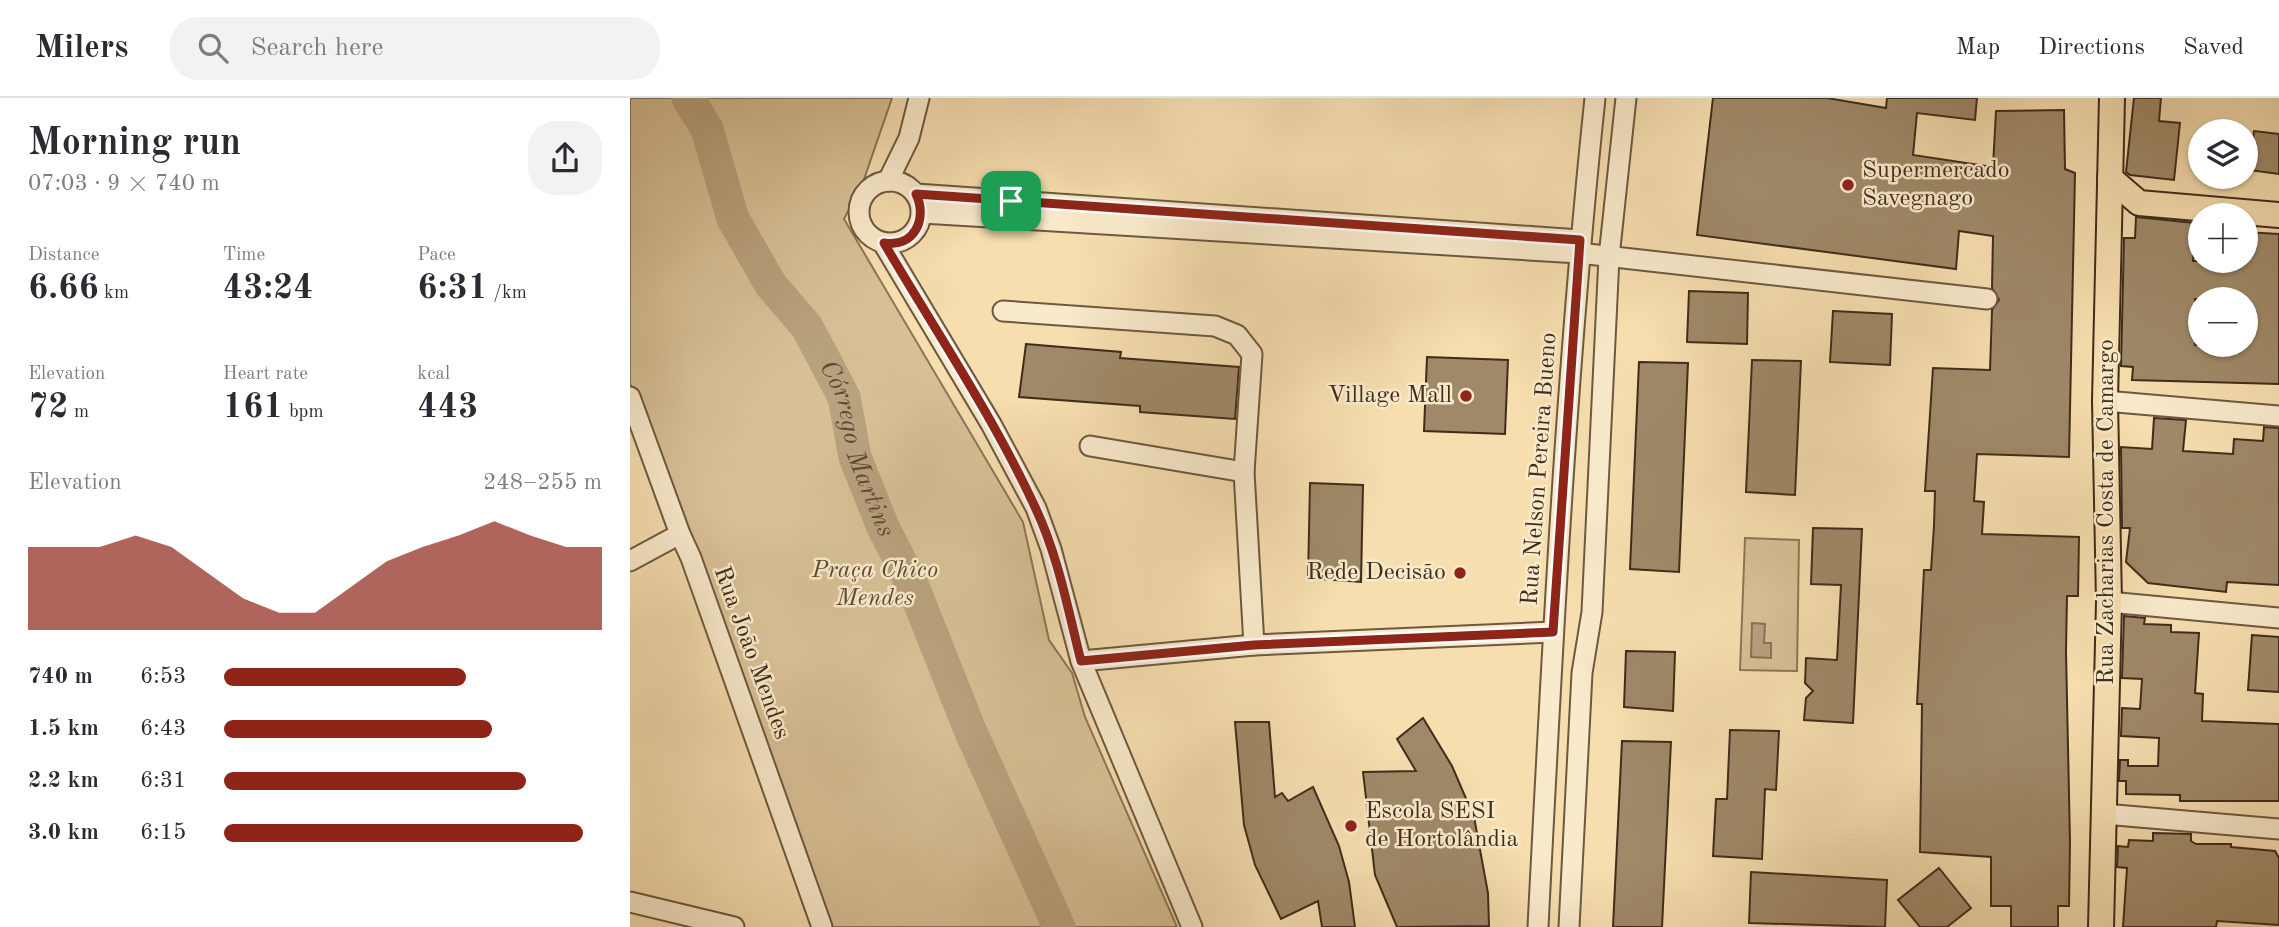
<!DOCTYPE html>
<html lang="en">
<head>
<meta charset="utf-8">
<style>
	body { margin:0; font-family:"Old Standard TT",serif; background:#f2f2f3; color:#2b2b33; height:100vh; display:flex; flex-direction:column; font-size:26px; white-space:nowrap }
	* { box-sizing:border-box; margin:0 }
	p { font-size:23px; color:#7c7c81 }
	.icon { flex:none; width:38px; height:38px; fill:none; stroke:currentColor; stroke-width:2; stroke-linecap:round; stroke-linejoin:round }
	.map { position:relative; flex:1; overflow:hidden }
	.details { display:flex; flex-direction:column; background:#fff; width:630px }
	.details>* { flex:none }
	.fabs { position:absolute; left:1558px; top:21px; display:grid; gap:14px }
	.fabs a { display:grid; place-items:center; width:70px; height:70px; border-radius:50%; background:#fff; box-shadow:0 2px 5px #0004; font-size:35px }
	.pin { position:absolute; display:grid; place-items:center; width:60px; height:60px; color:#fff; margin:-30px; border-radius:14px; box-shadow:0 4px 10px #0006 }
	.round { display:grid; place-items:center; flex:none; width:74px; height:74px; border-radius:28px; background:#f2f2f3 }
	.headline { display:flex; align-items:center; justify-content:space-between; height:119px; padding:0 28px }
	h1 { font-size:38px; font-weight:600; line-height:52px }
	.figures { display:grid; grid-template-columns:repeat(3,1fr); gap:10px; height:119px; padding:7px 28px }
	.figures div { display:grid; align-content:center }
	.figures b { font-size:35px; font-weight:600 }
	.figures small { font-size:19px; font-weight:400 }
	.figures p { font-size:19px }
	.chart { height:196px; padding:14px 28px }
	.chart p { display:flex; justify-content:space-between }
	.chart svg { width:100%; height:126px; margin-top:7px; fill:#8f2418; opacity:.7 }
	ul { padding:0 28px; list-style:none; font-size:23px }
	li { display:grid; grid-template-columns:112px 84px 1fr; align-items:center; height:52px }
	li i { height:18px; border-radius:9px; background:#8f2418 }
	header { display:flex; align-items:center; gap:42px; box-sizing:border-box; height:98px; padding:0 35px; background:#fff; border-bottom:2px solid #e1e1e2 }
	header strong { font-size:33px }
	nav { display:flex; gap:38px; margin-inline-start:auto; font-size:24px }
	.search { width:490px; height:63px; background:#f2f2f3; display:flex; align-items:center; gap:18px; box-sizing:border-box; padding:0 24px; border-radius:28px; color:#7c7c81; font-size:26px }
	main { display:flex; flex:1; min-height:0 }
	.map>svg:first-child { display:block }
	.green { fill:#d7c096; stroke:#8c7658; stroke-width:2 }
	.water { fill:#b8a17d; stroke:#887256; stroke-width:2 }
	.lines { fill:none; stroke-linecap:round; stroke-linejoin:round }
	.river { stroke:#b8a17d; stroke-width:33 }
	.building { fill:#9f8968; stroke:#402c1b; stroke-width:2; fill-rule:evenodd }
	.minor-casing { stroke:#6e5840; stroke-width:23 }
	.major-casing { stroke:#402c1b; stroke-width:28 }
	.minor { stroke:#f9eacb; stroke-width:19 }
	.major { stroke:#f6deaf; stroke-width:24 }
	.route-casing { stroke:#fff; stroke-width:14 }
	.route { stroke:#8f2418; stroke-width:9 }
	.poi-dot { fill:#8f2418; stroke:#f9eacb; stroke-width:2.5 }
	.labels { text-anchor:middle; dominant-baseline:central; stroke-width:5; stroke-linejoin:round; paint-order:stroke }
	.poi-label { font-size:24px; fill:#402c1b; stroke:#f9eacb; text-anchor:start }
	.street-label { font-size:24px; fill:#402c1b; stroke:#f9eacb }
	.park-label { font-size:24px; font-style:italic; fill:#5e4a34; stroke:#f9eacb }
	.water-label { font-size:26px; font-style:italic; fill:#5e4934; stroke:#f9eacb }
</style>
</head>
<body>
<header>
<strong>Milers</strong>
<div class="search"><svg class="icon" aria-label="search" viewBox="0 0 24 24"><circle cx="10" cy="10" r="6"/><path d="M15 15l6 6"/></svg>Search here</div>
<nav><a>Map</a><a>Directions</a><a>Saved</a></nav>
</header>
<main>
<section class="details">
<div class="headline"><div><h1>Morning run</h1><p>07:03 · 9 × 740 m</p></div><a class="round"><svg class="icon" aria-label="share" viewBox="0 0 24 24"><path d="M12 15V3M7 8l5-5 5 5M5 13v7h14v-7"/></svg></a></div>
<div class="figures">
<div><p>Distance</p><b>6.66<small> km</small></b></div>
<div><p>Time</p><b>43:24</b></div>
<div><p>Pace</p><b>6:31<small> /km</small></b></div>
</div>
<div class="figures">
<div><p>Elevation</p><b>72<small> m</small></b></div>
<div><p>Heart rate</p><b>161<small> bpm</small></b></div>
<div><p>kcal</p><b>443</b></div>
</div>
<div class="chart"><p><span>Elevation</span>248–255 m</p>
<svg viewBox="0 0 160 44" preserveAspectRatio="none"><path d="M0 44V15L10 15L20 15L30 11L40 15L50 24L60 33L70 38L80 38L90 29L100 20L110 15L120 11L130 6L140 11L150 15L160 15V44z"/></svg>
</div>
<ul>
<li><b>740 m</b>6:53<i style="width:64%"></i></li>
<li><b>1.5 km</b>6:43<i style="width:71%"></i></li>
<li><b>2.2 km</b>6:31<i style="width:80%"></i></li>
<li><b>3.0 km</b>6:15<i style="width:95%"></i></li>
</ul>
</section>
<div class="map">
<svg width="1649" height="829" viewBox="0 0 1649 829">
	<rect width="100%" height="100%" fill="#f6deaf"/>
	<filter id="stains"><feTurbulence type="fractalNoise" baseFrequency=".00286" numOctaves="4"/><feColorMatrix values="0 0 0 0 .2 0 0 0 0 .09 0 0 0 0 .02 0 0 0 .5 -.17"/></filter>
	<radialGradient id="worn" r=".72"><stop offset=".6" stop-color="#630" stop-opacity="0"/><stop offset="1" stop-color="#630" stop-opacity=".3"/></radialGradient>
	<g class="green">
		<path d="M0 0H262L232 87 214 121 393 424 419 542 442 575 455 619 547 829H192L0 285Z"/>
		<path d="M1115 440 1169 442 1167 573 1110 572Z"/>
	</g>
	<path class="water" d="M1122 525 1135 526 1134 545H1141V560L1121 559Z"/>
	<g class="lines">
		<path class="river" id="s1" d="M58 0 77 31 103 121 141 187 177 229 214 299 225 359 253 429 282 486 340 632 429 829"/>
	</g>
	<g class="building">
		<path d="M1083 0H1197L1256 10 1257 0H1347L1345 22 1287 15 1283 57 1363 69 1366 13 1434 12 1435 71 1445 75 1439 359 1347 356 1344 403 1354 404 1352 436 1449 439 1448 498H1437L1436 553 1440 745 1439 808H1428V829H1381V808H1361V759L1290 754 1292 606H1287L1294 472H1301L1304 428 1305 393H1295L1303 270 1360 272 1362 212 1369 202 1362 190 1363 138 1329 133 1326 171 1067 137Z"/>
		<path d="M1504 0H1531L1529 23 1550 25 1544 82 1500 77 1496 74Z"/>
		<path d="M1624 33 1649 36V76L1619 72Z"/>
		<path d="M1506 119 1565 125 1563 163H1615V134L1649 136V286L1502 282 1503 269 1491 268 1494 140H1505ZM1565 201H1615V247H1565Z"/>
		<path d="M1059 193 1118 195 1117 246 1057 244Z"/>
		<path d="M1203 213 1262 216 1260 267 1200 264Z"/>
		<path d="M396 246 491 254 490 260 609 269 605 321 510 314V308L389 299Z"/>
		<path d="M797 259 878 262 875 336 794 333Z"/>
		<path d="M1122 262 1171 263 1165 397 1116 394Z"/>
		<path d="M1009 264 1058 265 1049 474 1000 471Z"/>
		<path d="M1524 320 1556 322 1553 353 1603 356 1604 341 1633 343 1634 329 1649 330V487L1597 484 1596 494 1518 485 1496 464 1500 430H1492L1491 349 1522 351Z"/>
		<path d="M680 385 733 387 731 484 678 480Z"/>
		<path d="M1183 430 1232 431 1223 625 1174 622 1176 600 1183 593 1175 585 1176 560 1207 562 1211 487 1181 486Z"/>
		<path d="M1494 518 1515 520 1514 526 1541 527V534L1569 535 1565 595 1573 596 1572 623 1649 626V703H1550V697L1496 696V683H1489L1490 662H1498V668H1528L1529 640 1491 638 1492 610 1510 611 1512 581 1492 580Z"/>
		<path d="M1622 537 1649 539V594L1618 592Z"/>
		<path d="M996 553 1045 554 1043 613 994 609Z"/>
		<path d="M793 620 822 668 844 719 858 795 859 828 767 829 745 777 733 674 786 673 767 641Z"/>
		<path d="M605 624H639L645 699 652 695 658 703 683 689 709 748 719 784 725 829H692L688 803 651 821 625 767 614 727Z"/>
		<path d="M1100 632 1149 633 1146 692 1135 691 1132 761 1083 758 1086 701H1097Z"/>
		<path d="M992 643 1041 644 1032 829H983Z"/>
		<path d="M1523 735 1561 736V743L1566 746H1601V749L1645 753 1649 760V827L1587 823 1586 829H1493L1497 770 1487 769 1488 748 1498 749 1499 742 1523 743Z"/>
		<path d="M1309 770 1341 810 1317 829H1290L1268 802Z"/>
		<path d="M1121 774 1257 782 1255 829 1119 825Z"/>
	</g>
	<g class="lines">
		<g class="minor-casing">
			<g id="minor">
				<circle cx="260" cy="114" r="31"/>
				<path d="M258 83 279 40 289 0"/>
				<path d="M286 96 950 142"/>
				<path d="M292 115 949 155 1357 201"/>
				<path d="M253 145 361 326 406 410 421 451 451 563 562 829"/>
				<path d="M373 213 585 228 607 237 622 256 614 374 624 547"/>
				<path d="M0 299 50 436 61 460 192 829"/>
				<path d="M1475 303 1649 318"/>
				<path d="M460 348 614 374"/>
				<path d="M0 463 50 436"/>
				<path d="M1479 504 1649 520"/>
				<path d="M451 563 624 547 923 534"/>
				<path d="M1474 716 1649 731"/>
				<path d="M0 804 104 829"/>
				<path d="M908 829C922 553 936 275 965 0"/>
				<path d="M939 829 952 575 962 514 979 159 996 0"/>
			</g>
		</g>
		<g class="major-casing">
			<g id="major">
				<path d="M1480 80 1509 105 1649 117"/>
				<path d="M1471 829 1479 504 1475 303 1482 0"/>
			</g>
		</g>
		<use href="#minor" class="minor"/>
		<use href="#major" class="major"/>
	</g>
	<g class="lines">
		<g class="route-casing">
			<path id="route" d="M286 96 950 142 923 534 624 547 451 563C438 512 428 457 405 409 363 318 305 232 254 145 284 150 298 121 286 96Z"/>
		</g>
		<use href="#route" class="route"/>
	</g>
	<g class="poi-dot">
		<circle cx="1218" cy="87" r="7"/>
		<circle cx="836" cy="298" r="7"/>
		<circle cx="830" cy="475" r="7"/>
		<circle cx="721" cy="728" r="7"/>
	</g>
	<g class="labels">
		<g class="poi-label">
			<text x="1232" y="73">Supermercado<tspan x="1232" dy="28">Savegnago</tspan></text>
			<text x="822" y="298" text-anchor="end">Village Mall</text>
			<text x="816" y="475" text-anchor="end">Rede Decisão</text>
			<text x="735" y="714">Escola SESI<tspan x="735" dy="28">de Hortolândia</tspan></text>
		</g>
		<g class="street-label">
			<text transform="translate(910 371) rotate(-86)">Rua Nelson Pereira Bueno</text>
			<text transform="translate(1477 414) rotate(-90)">Rua Zacharias Costa de Camargo</text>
			<text transform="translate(121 555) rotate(70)">Rua João Mendes</text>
		</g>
		<g class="park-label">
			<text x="245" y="473">Praça Chico<tspan x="245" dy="28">Mendes</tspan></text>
		</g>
		<g class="water-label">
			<text stroke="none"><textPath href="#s1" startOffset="394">Córrego Martins</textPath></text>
		</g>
	</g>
	<rect width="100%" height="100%" filter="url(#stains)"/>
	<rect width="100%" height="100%" fill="url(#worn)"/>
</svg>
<div class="fabs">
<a><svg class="icon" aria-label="layers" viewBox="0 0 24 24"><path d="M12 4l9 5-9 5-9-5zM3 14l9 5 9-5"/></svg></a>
<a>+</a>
<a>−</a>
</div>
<div class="pin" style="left:381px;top:103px;background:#1e9e55"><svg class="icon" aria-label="arrive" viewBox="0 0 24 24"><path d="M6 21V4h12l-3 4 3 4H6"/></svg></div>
</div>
</main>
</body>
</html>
